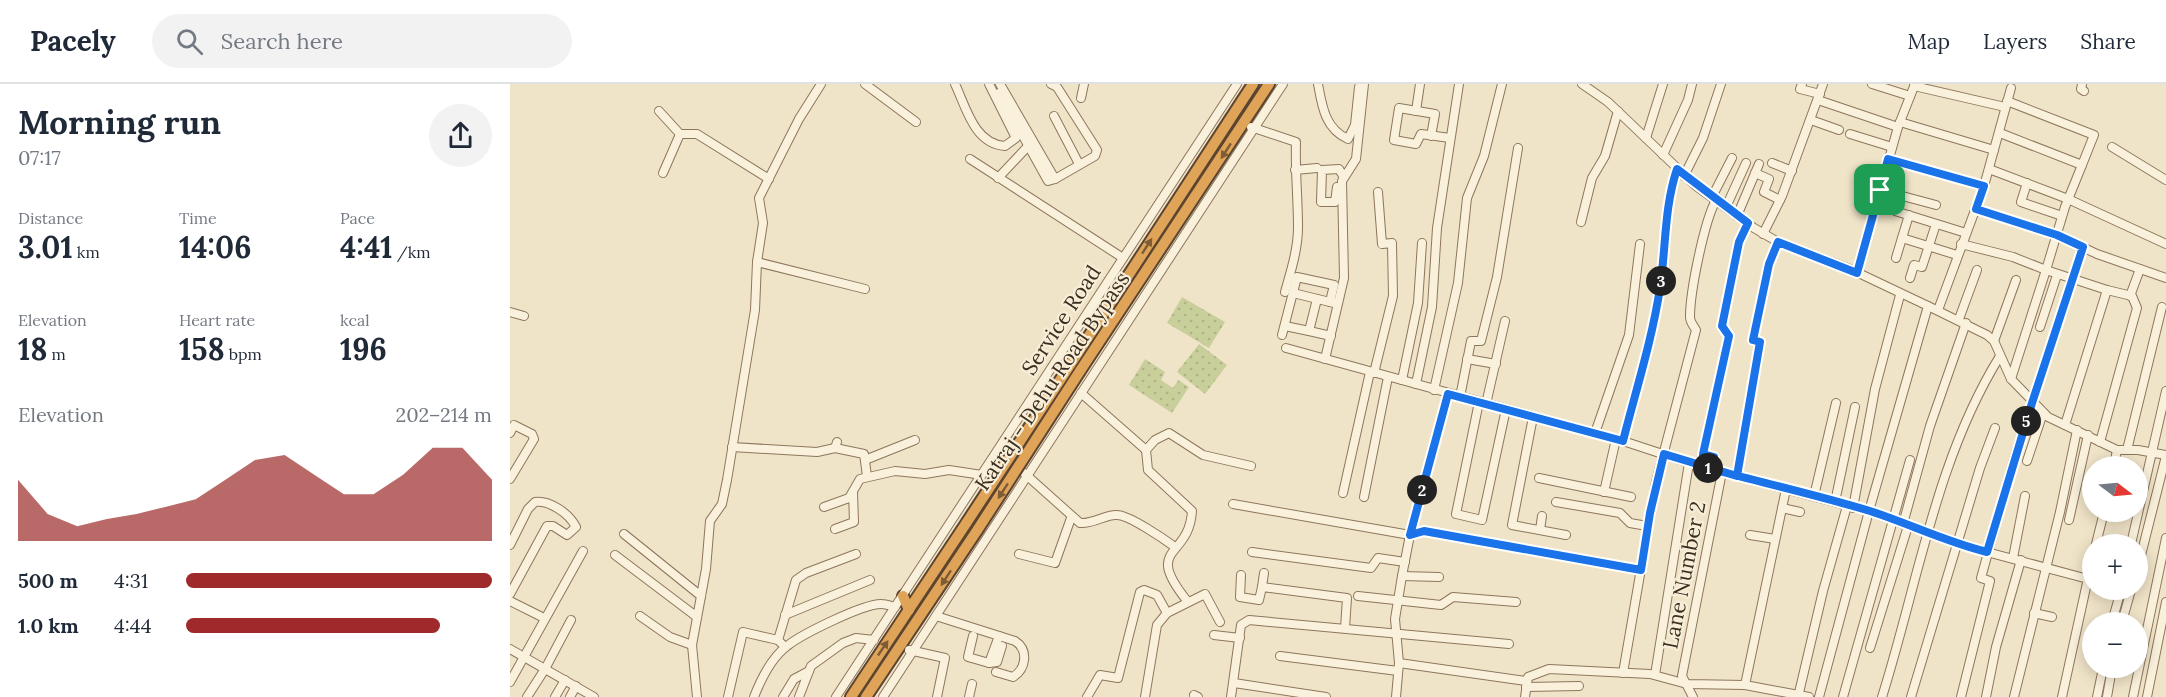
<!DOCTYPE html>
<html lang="en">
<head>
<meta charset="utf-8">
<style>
	body { margin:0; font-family:Lora,serif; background:#f2f2f3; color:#1f2937; height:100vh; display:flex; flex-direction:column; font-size:22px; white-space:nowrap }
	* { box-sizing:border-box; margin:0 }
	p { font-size:20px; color:#747a83 }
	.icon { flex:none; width:33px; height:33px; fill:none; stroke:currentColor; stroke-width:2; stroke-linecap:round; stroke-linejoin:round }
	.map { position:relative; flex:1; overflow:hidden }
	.drawer { display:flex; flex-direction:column; background:#fff; width:510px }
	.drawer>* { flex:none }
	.needle { width:39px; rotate:106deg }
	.controls { position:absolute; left:1572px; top:372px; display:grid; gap:12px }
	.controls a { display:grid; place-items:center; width:66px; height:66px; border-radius:50%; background:#fff; box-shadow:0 3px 15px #0003; font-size:30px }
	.pin { position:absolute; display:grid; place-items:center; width:51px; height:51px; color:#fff; margin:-26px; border-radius:12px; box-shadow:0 3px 9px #0006 }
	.km { position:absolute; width:30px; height:30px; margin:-15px; border-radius:50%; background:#222; color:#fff; font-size:16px; line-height:30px; text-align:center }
	.round { display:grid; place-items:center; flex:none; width:63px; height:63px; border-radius:32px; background:#f2f2f3 }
	.headline { display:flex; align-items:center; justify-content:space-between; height:102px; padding:0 18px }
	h1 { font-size:33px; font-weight:700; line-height:45px }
	.stats { display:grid; grid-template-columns:repeat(3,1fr); gap:9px; height:102px; padding:6px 18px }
	.stats div { display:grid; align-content:center }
	.stats b { font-size:30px; font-weight:700 }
	.stats small { font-size:16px; font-weight:400 }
	.stats p { font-size:16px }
	.chart { height:168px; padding:12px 18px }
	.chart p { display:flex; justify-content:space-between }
	.chart svg { width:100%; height:108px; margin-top:6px; fill:#9e2a2b; opacity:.7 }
	ul { padding:0 18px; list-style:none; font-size:20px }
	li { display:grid; grid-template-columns:96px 72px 1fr; align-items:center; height:45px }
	li i { height:15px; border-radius:8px; background:#9e2a2b }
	header { display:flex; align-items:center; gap:36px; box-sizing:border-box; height:84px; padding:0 30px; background:#fff; border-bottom:2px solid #e0e1e3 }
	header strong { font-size:28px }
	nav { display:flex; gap:33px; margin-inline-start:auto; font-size:21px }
	.search { width:420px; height:54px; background:#f2f2f3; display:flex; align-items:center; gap:15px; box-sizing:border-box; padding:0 21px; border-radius:33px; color:#747a83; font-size:22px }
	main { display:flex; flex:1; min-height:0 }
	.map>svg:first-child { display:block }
	.grass { fill:url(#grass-dots) }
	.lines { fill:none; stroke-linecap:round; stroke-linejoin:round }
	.minor-tunnel { stroke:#ccc0a6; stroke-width:8; stroke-dasharray:8 4; stroke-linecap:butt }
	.minor-casing { stroke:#8d765c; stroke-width:10 }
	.highway-casing { stroke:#5b4430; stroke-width:14 }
	.minor { stroke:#faf1dc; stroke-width:8 }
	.highway { stroke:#e0a458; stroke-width:10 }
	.highway-bridge-casing { stroke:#5b4430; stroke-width:14; stroke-linecap:butt }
	.highway-bridge { stroke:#e0a458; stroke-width:10 }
	.oneway { fill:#7e5d36 }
	.route-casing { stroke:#fff; stroke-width:12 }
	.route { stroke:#1a73e8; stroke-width:8 }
	.labels { text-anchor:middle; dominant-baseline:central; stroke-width:4.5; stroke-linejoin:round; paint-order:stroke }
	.street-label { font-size:21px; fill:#3d2e20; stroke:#f7eed8 }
</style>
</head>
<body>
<header>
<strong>Pacely</strong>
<div class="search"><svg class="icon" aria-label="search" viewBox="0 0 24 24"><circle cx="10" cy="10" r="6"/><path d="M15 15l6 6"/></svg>Search here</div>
<nav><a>Map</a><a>Layers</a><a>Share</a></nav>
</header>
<main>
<section class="drawer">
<div class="headline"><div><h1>Morning run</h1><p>07:17</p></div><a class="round"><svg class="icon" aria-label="share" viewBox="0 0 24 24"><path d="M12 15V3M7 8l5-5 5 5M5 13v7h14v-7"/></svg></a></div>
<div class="stats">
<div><p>Distance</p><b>3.01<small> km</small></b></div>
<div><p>Time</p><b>14:06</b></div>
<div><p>Pace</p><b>4:41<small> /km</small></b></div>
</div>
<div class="stats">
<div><p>Elevation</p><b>18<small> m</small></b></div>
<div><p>Heart rate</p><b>158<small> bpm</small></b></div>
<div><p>kcal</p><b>196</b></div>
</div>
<div class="chart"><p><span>Elevation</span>202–214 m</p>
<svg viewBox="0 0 160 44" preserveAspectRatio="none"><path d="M0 44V19L10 33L20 38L30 35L40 33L50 30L60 27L70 19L80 11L90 9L100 17L110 25L120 25L130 17L140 6L150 6L160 19V44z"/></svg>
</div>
<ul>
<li><b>500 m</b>4:31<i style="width:100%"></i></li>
<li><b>1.0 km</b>4:44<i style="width:83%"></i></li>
</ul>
</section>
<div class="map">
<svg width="1656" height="613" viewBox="0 0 1656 613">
	<defs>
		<pattern id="grass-dots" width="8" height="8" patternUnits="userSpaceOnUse" patternTransform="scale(1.5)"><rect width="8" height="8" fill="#c9cf9b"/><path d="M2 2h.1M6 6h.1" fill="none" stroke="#aeb285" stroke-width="1.8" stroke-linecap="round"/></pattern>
	</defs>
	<rect width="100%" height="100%" fill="#f0e4c8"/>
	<g class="grass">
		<path d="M672 213 715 238 699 264 657 239Z"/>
		<path d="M689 260 717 281 695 310 667 288Z"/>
		<path d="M635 275 655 288 651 296 663 304 668 296 679 303 662 329 619 301Z"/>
	</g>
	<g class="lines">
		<g class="minor-tunnel">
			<path d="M494 366 514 379"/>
			<path d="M489 373 510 386"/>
		</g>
		<g class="minor-casing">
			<g id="minor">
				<path d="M355 0 406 38"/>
				<path d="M445 0C456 23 464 60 495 62L506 54 479 0"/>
				<path d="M490 0 545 95 585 72 587 66 547 3 541 0"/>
				<path d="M808 0C812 22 815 45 838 55L845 41 849 3"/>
				<path d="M1072 0 1098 18 1186 102 1244 144 1268 158 1340 185 1418 222 1359 427 1195 384 1113 357"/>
				<path d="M1292 0 1290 5 1310 10"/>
				<path d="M1362 0 1400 12"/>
				<path d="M1572 0 1571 5 1574 7"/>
				<path d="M1404 2 1495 23"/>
				<path d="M489 9 538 97 545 95"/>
				<path d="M571 14 574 0"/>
				<path d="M1308 16 1388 43"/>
				<path d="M1497 17 1584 51 1572 81"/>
				<path d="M149 27 170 50"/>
				<path d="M906 27 910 0"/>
				<path d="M544 32 569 80"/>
				<path d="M1301 36 1329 46"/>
				<path d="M1390 38 1484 66"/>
				<path d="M741 43 786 58C785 87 788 115 788 143 788 165 781 187 775 208"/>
				<path d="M1490 49 1572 81 1555 123 1536 186 1597 206"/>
				<path d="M170 50H187L259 95"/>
				<path d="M1340 50 1382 63"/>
				<path d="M921 52 925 30 889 24 884 56 906 60 911 50 940 54"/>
				<path d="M1136 54 1153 0"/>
				<path d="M1602 63 1656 96"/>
				<path d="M1153 71 1178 16 1182 0"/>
				<path d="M460 75 613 174"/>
				<path d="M1378 75 1474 102"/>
				<path d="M1262 79 1282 87"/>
				<path d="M1479 85 1558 115 1656 160"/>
				<path d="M785 86 807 84"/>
				<path d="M153 89 170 50"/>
				<path d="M1245 89 1259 95 1254 108 1270 116"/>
				<path d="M1174 92 1193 54 1211 0"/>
				<path d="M488 94 520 60"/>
				<path d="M1517 99 1511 118 1552 132"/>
				<path d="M827 103 825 118H811L812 86 829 85 833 92"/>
				<path d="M1370 106 1426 121"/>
				<path d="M1202 113 1222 74"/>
				<path d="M1216 123 1236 79"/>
				<path d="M1466 125 1547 151 1587 170 1656 194"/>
				<path d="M1385 127 1456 149"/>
				<path d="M1399 131 1392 154 1447 171"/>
				<path d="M1227 132 1249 80"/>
				<path d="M1071 138 1082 94 1095 72 1108 27"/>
				<path d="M1253 150 1272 112 1313 0"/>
				<path d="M1451 160 1503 173 1536 186 1501 295"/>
				<path d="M1386 174 1392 154"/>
				<path d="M247 178 355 205"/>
				<path d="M1347 188 1388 43 1405 0"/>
				<path d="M1400 194 1404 181 1412 183 1426 140"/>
				<path d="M783 209 824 219"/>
				<path d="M1620 212 1630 185"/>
				<path d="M1418 222 1477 251 1484 257 1501 295 1538 333 1607 366H1628L1656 371"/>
				<path d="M1428 226 1474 102 1501 4"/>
				<path d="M0 228 14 232"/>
				<path d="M1449 235 1467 186"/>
				<path d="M775 242 799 247 807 215"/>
				<path d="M1530 243 1547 191"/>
				<path d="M799 247 821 252"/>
				<path d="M772 251 787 193 824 201 820 218"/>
				<path d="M1484 257 1506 196"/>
				<path d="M776 264 1113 357C1126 306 1142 256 1150 204 1156 164 1154 123 1167 85"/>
				<path d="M815 275 834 194 832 97 846 75 854 0"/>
				<path d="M957 275 986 280"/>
				<path d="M864 289 883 212 882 159 872 160 868 108"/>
				<path d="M892 296 908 219 912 159"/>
				<path d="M906 300 922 223 927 144 949 0"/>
				<path d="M924 306 948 199 957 114 974 72 992 0"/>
				<path d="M571 309 636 366"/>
				<path d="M950 313 961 257H971L987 193 1008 64"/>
				<path d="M969 318 946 430 972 436 996 325"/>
				<path d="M976 320 995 237"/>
				<path d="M1023 333 1002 441 1056 451"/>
				<path d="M1555 341 1597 206 1622 212 1627 224 1590 358"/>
				<path d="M0 349 4 341 22 350 24 355 0 395"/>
				<path d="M1085 349 1119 251 1130 160"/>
				<path d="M222 363 307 368 325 364 327 358"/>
				<path d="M325 364 354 370 357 392"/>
				<path d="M1617 366 1652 223"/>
				<path d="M355 376 405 356"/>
				<path d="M1517 377 1533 329"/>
				<path d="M1604 382 1607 366"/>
				<path d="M1201 385 1204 373 1193 370 1219 252 1212 242 1229 158 1238 139"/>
				<path d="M514 389 570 439C584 440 596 430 607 431 619 431 654 455 665 463"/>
				<path d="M1227 392 1250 258 1243 256 1259 180 1268 158"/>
				<path d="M1029 394 1121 413"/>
				<path d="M1094 408 1106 355"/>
				<path d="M833 409 860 288"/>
				<path d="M1304 412 1326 319"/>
				<path d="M854 413 878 293"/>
				<path d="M1046 418 1110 429 1120 439 1137 442"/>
				<path d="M1325 418 1345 323"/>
				<path d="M723 420 900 451 914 447 1131 486"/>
				<path d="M314 423 339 414 350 395 385 387 415 390 439 386 472 391"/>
				<path d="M1272 424 1290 428"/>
				<path d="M1343 424 1365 305 1390 211"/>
				<path d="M1559 436 1578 351"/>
				<path d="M1393 440 1420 342 1456 239"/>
				<path d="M325 445 344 438 343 408"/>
				<path d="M1030 446 1032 432"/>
				<path d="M114 450 191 512"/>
				<path d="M1240 451 1265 455"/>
				<path d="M1586 460 1594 428"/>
				<path d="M1621 460 1656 307"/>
				<path d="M0 461 18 425 25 418C39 416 59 429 66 443L57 451 43 442H37L0 510"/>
				<path d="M742 468 861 484 868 474 895 478"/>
				<path d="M509 470 545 479 561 434"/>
				<path d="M105 471 187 533"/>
				<path d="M1503 474 1515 412"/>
				<path d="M1628 483 1656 372"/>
				<path d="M731 491 730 513 749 516 752 503 837 514 835 544"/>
				<path d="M892 492 929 493"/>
				<path d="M752 503 754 489"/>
				<path d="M848 512 931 521 943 513 1006 518"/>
				<path d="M0 517 34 534"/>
				<path d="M678 518C632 461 679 476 682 427L638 386 636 366 645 356 659 349 693 371 741 382"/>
				<path d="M1524 529 1542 533"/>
				<path d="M275 531 360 496"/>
				<path d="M130 532 160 553 182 561"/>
				<path d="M426 532 505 557C519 566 516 585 503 593L486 588"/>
				<path d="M1602 538 1611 506"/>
				<path d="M1612 538 1621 506"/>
				<path d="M704 551 730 554"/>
				<path d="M463 552 458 573 479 579 489 552"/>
				<path d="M275 563 268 556 286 496 296 489 346 470"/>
				<path d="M1360 564 1398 442"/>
				<path d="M0 565 84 613"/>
				<path d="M399 566 435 574 427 613"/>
				<path d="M770 572 888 587"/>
				<path d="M479 579 487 578 492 562"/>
				<path d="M889 579 1016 597"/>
				<path d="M1113 589 1146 398 1186 246C1183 241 1180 238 1180 233 1180 208 1194 138 1206 116"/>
				<path d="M1145 591 1179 379"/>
				<path d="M0 598 73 467"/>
				<path d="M724 599 816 613"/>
				<path d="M1235 601 1276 405"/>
				<path d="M1016 603 1069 602"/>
				<path d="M684 611 688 613"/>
				<path d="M17 613 35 585 61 536"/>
				<path d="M45 613 55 596"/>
				<path d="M60 613 66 602"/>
				<path d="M187 613 182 561 196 485 200 437 212 420 217 396 245 226 247 178 253 139 249 114 289 35 311 0"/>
				<path d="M218 613 233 548 268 556"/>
				<path d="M244 613C251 595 261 574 277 562 292 550 353 520 371 520 376 520 381 522 385 523"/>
				<path d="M273 613 284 595 299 587"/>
				<path d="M289 613 301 582 333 559 346 554 364 556"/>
				<path d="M326 613 727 0"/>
				<path d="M373 613 773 0"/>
				<path d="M459 613 462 600"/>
				<path d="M577 613 590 591 608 594 630 508 634 506 647 511 657 529"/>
				<path d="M635 613 647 541 657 529 695 510 710 538"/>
				<path d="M721 613 731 541 739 536 999 560"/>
				<path d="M886 613 889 579 885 535 892 492 900 451 938 310"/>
				<path d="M1015 613 1018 593 1039 585 1140 590 1177 600 1235 601 1299 613"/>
				<path d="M1183 613 1172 592 1212 388"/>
				<path d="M1288 613 1313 507 1337 422"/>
				<path d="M1309 613 1359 427 1447 460 1578 495"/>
				<path d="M1333 613 1400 376"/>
				<path d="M1372 613C1408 499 1426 375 1490 272"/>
				<path d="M1401 613 1470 384 1485 344"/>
				<path d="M1451 613 1480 497 1471 494 1504 375 1573 163"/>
				<path d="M1476 613 1486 563 1511 476"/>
				<path d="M1504 613 1550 428 1567 346"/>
				<path d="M1552 613 1582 476"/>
				<path d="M1587 613 1593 584"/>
				<path d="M1597 613 1602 584"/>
				<path d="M1623 613 1656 454"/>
				<path d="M1637 613 1656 518"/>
			</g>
		</g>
		<g class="highway-casing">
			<g id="highway">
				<path d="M560 281 743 0"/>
				<path d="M570 287 759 0"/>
				<path d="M393 512 399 526"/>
				<path d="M341 613 457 438"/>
				<path d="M356 613 468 445"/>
			</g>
		</g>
		<use href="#minor" class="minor"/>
		<use href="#highway" class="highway"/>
		<g class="highway-bridge-casing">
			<g id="highway-bridge">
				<path d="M457 438 560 281"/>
				<path d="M468 445 570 287"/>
			</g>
		</g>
		<use href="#highway-bridge" class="highway-bridge"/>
	</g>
	<defs><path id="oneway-solid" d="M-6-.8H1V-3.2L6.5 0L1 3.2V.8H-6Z" transform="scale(1.5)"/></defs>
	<g class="oneway">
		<use href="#oneway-solid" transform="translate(716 67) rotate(123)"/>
		<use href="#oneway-solid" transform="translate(637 162) rotate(-57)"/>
		<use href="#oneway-solid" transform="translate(493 407) rotate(123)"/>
		<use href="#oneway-solid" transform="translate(436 494) rotate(123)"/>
		<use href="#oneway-solid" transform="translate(373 564) rotate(-56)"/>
	</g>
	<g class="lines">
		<g class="route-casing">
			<path id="route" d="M1370 106 1347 189 1268 158 1259 180 1243 256 1250 258 1227 392 1154 370 1140 429 1131 486 914 447 900 451 938 310 1113 357C1126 306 1142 256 1150 204 1156 164 1154 124 1167 85L1238 139 1229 158 1212 242 1219 252 1193 370 1204 373 1201 385C1254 399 1308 411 1360 427 1400 440 1436 458 1477 468L1522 319 1573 163 1547 151 1466 125 1474 102 1378 75 1370 106"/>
		</g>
		<use href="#route" class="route"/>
	</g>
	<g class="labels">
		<g class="street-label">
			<text transform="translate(551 236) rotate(-57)">Service Road</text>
			<text transform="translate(542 297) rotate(-56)">Katraj - Dehu Road Bypass</text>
			<text transform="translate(1174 491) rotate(-79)">Lane Number 2</text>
		</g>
	</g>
</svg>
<div class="controls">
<a><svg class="needle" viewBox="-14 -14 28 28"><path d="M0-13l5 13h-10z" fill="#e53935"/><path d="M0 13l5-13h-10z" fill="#747a83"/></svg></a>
<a>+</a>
<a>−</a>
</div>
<div class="pin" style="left:1370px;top:106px;background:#1e9e55"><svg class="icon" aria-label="arrive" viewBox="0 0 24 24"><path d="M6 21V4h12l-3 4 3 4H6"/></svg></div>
<b class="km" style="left:1198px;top:384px">1</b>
<b class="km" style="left:912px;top:406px">2</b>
<b class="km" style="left:1151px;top:197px">3</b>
<b class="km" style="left:1516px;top:337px">5</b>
</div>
</main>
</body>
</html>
